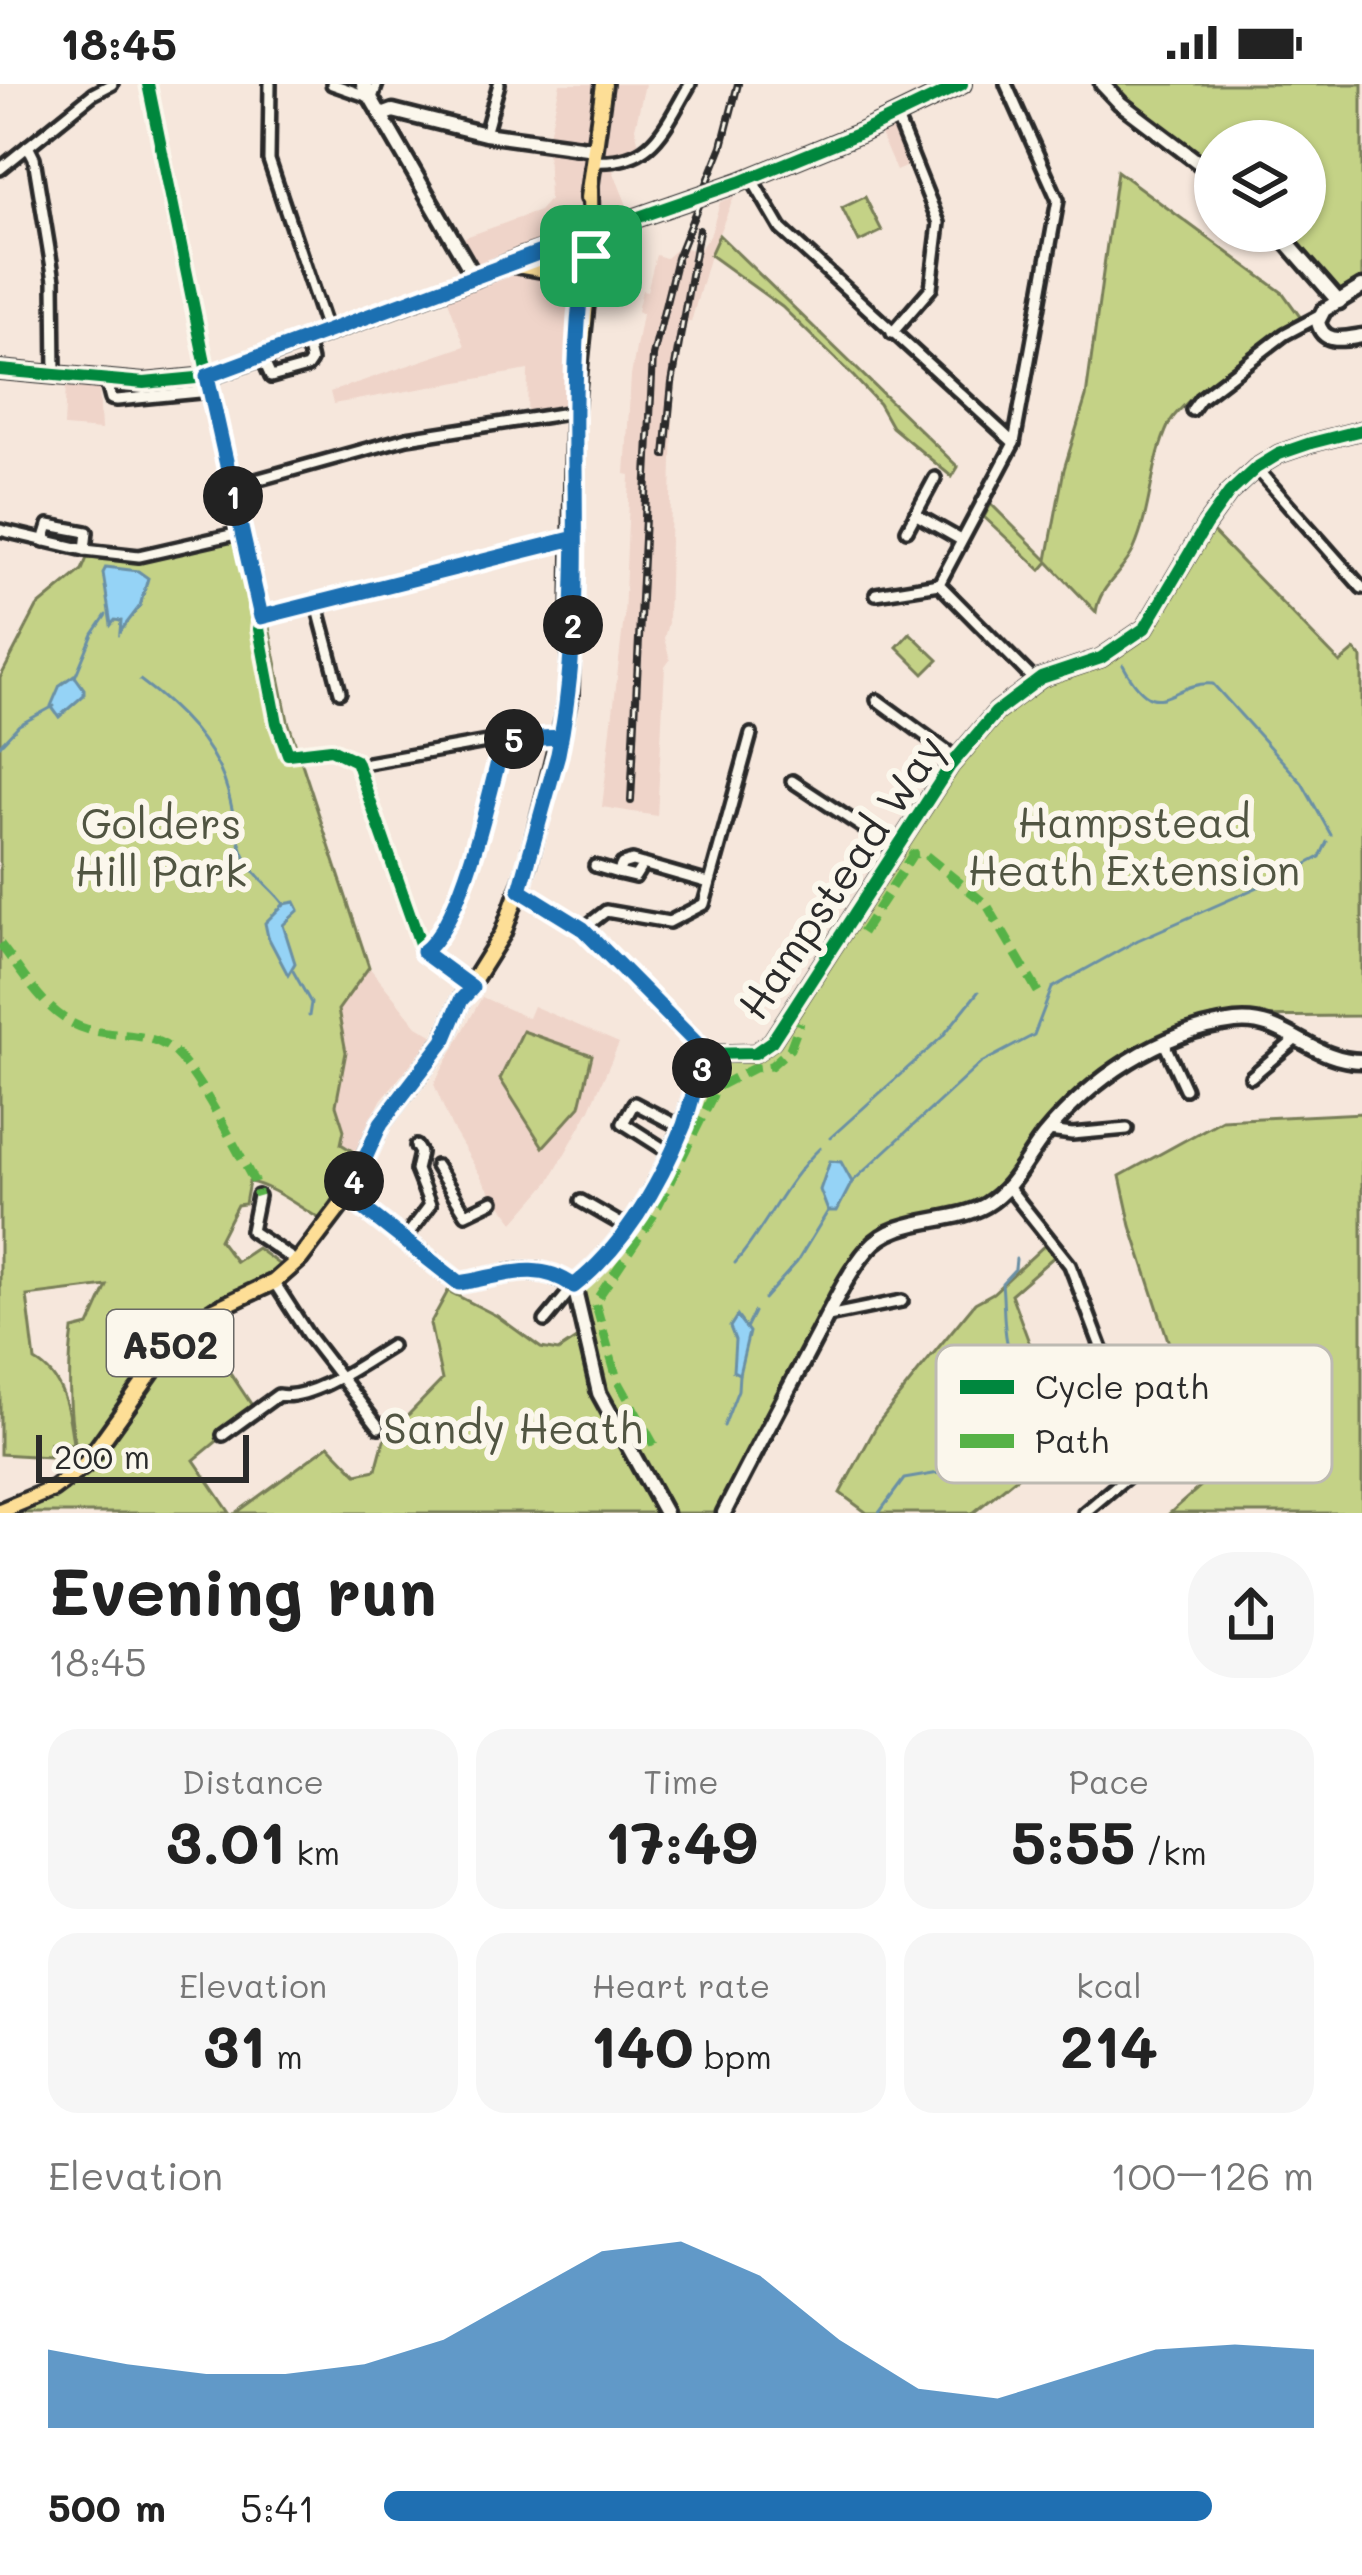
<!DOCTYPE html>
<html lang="en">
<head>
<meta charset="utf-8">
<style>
	body { margin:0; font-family:Mali,sans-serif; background:#f6f6f6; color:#222; height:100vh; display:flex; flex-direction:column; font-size:45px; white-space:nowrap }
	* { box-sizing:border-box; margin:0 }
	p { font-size:39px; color:#767676 }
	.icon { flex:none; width:66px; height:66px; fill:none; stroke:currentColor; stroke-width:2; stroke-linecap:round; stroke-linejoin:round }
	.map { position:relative; height:1429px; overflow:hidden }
	.details { display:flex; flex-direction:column; background:#fff; flex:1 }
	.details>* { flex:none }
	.fabs { position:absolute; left:1194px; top:36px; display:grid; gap:24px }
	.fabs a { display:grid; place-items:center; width:132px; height:132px; border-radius:50%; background:#fff; box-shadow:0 3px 9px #0004; font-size:60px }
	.scale { position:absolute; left:36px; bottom:30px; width:213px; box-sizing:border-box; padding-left:12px; border:6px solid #2b2b2b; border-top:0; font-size:33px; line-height:42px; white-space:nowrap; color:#2b2b2b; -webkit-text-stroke:9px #fbf7ec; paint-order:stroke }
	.pin { position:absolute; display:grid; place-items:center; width:102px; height:102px; color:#fff; margin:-51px; border-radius:24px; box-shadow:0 6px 18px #0006 }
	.km { position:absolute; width:60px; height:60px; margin:-30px; border-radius:50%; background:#222; color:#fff; font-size:33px; line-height:60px; text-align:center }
	.round { display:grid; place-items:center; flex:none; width:126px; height:126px; border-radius:48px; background:#f6f6f6 }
	.headline { display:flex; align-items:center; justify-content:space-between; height:204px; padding:0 48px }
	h1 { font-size:66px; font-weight:700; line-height:90px }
	.metrics { display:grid; grid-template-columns:repeat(3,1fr); gap:18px; height:204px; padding:12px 48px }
	.metrics div { display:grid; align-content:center; border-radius:30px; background:#f6f6f6; text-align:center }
	.metrics b { font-size:60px; font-weight:700 }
	.metrics small { font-size:33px; font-weight:400 }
	.metrics p { font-size:33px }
	.chart { height:336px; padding:24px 48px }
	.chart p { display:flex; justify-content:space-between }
	.chart svg { width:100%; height:216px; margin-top:12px; fill:#1f6fb2; opacity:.7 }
	ul { padding:0 48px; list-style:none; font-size:39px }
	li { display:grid; grid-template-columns:192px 144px 1fr; align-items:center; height:90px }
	li i { height:30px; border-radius:15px; background:#1f6fb2 }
	.status { display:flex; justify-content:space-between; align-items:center; height:84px; padding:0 60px; background:#fff; direction:ltr }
	.status svg { height:33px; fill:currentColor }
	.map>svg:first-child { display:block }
	.built { fill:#efd4c9 }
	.green { fill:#c4d286; stroke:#787e58; stroke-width:3 }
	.water { fill:#95d3f6; stroke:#6b90a5; stroke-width:3 }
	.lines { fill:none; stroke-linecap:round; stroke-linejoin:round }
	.stream { stroke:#6b90a5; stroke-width:3 }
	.street-casing { stroke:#2b2b2b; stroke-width:18 }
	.secondary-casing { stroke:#2b2b2b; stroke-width:21 }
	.primary-casing { stroke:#2b2b2b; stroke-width:22 }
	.street { stroke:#fbf7ec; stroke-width:9 }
	.secondary { stroke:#fbf7ec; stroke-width:12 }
	.primary { stroke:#fdde96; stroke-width:14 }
	.rail-casing { stroke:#2b2b2b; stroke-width:8 }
	.rail { stroke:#fbf7ec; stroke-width:3; stroke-dasharray:9; stroke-linecap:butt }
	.quiet { stroke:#56b246; stroke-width:9; stroke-dasharray:18 9; stroke-linecap:butt }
	.cycleway-casing { stroke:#fbf7ec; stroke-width:20 }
	.cycleway { stroke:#00873e; stroke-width:12 }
	.route-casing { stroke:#fff; stroke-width:24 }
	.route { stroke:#1f6fb2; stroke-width:15 }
	.labels { text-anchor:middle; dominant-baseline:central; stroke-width:12; stroke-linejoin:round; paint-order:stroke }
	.shield { fill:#fbf7ec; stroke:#696865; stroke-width:3 }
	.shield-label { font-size:39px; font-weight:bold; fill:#2b2b2b }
	.park-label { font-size:42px; fill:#515542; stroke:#fbf7ec }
	.street-label { font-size:42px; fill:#2b2b2b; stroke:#fbf7ec }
	.key { fill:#fbf7ec; stroke:#bdbab2; stroke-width:3 }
	.key-label { font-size:33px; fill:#2b2b2b }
</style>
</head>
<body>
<div class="status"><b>18:45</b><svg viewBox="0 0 49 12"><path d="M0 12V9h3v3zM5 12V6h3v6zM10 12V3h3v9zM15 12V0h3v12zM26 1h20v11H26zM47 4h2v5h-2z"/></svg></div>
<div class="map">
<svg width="1362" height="1429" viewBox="0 0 1362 1429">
	<rect width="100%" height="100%" fill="#f6e7dc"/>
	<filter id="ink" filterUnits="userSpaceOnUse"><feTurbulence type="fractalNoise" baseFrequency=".00833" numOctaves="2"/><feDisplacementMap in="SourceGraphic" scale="24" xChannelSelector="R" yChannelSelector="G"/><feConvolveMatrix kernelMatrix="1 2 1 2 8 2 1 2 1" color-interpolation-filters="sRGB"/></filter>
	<g filter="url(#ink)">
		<g class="built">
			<path d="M560 0H645L635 44 641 70 610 79 628 124 598 137 580 328 527 335 528 286 333 320 330 308 465 262 444 206 474 195 454 157 539 127 549 116 547 60Z"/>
			<path d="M896 43 912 80 896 87 880 50Z"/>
			<path d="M734 113 710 171 691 238H687L674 295 668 539 664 554 670 576 665 583 664 601 657 732 602 723 624 533 630 391 625 390 631 292 642 230 637 227 642 206 647 207 656 171 666 174 680 162 698 168 711 149 720 118Z"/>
			<path d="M66 300 99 302 101 346 64 343Z"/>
			<path d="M369 883 417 942 434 952 381 1016 357 1070 341 1060 336 1021 346 968 338 925Z"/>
			<path d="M482 913 528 934 533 922 619 959 590 1025 549 1098 514 1138 487 1103 451 1042 434 1000Z"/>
		</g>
		<g class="green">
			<path d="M1102 0H1362V203L1339 218 1277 147H1305V57H1215V91Z"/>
			<path d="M1117 87 1283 209 1301 234C1273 255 1181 314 1169 340 1150 380 1152 424 1134 465 1123 490 1100 500 1096 528L1048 478 1041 486 984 433 991 420 1047 476 1064 385 1086 313Z"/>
			<path d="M865 113 882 147 859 158 842 124Z"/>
			<path d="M719 151 958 383 952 393 892 343 879 320 854 293 782 223 710 171Z"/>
			<path d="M1206 441 1340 579 1355 566 1362 574V932L1212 933 1161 952 1116 975 1040 1047 1006 1097 974 1123 888 1147 824 1228 756 1352 724 1429H236L329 1361 357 1390 376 1386 384 1356 442 1296 430 1240 448 1207 497 1232 541 1264 558 1267 585 1249 574 1202C643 1147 675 1055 704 975L762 966 956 674 1036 598 1088 579 1155 530Z"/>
			<path d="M235 457 255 545 269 543 288 637 369 883 338 926 346 968 336 1021 344 1046 341 1060 357 1070 322 1136C300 1124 271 1101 249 1098L245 1120 237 1121 219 1156 236 1178 257 1164 288 1187 195 1236 255 1326 194 1376 230 1429H7L68 1396 81 1375C67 1347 68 1280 73 1246L89 1242 107 1202 27 1212 35 1277C65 1294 69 1328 73 1360L50 1359 49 1373 0 1370V594L37 523 82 486 87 474 139 477Z"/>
			<path d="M910 549 938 576 924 590 897 563Z"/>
			<path d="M523 947 592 971 580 1022 543 1063 500 995Z"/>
			<path d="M1362 1029V1429H1170L1212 1392 1131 1142 1120 1092 1222 1036Z"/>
			<path d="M1046 1160 1056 1171 1011 1210 1065 1354 973 1429H867L840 1409 878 1339 919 1287 975 1219 993 1209Z"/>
		</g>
		<g class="water">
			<path d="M106 483 138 487 148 494 140 522 120 548 121 537 115 536 111 541 103 489Z"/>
			<path d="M74 591 84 605V611L59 633 51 622 60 601Z"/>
			<path d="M295 818 299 826 283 841 295 879 288 891 268 853 265 839 284 820Z"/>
			<path d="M830 1077 841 1078 852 1098 837 1127H828L820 1106Z"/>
			<path d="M737 1232 749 1248 739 1290 733 1287 735 1256 730 1243Z"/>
		</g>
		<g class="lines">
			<g class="stream">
				<path d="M1123 581C1158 646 1170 596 1213 600L1302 699 1331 751"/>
				<path d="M75 593 93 550 106 531"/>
				<path d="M140 596C178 624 214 660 227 705 235 730 235 755 248 778 258 796 273 805 284 820"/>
				<path d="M0 661 19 641 54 622"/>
				<path d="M293 887 311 919 309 932"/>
				<path d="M830 1054 942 953 978 908"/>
				<path d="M852 1098 981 979 1034 951 1052 904 1138 856 1290 789 1320 773 1327 758"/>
				<path d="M735 1179C767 1142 784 1098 820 1064"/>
				<path d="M764 1215 797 1178 828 1127"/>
				<path d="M746 1244 754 1228"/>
				<path d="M724 1342 738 1306 739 1290"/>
				<path d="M879 1429 904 1395 939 1389 980 1368 981 1361C1022 1332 1016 1302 1007 1258 1003 1239 1004 1218 1002 1199L1015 1185 1016 1175"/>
			</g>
			<g class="street-casing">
				<g id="street">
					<path d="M148 0 240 449 261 533 575 454"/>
					<path d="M270 0 269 76 327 248"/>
					<path d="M332 0 372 14 377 0"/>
					<path d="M1006 0 1058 116 1014 359 939 500 1036 598"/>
					<path d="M485 50 499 0"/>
					<path d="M28 62 34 74 54 196 55 292"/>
					<path d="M592 77C653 81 663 46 690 0"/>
					<path d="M0 85 93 10 112 0"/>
					<path d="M751 94 781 145 1014 359"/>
					<path d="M892 249 931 204 939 139 896 32"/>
					<path d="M262 273 271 293 307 283 311 277 306 256"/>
					<path d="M106 296 111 315 117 316 210 307"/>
					<path d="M1192 326 1200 315 1285 250 1319 232"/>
					<path d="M1256 384 1362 504"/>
					<path d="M231 403 407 354 574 328"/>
					<path d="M915 430 961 456"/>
					<path d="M0 446 85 466 139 472 240 449"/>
					<path d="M907 446 935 394"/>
					<path d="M44 457 49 441 87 448 85 466"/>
					<path d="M876 510 939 500"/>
					<path d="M317 521 340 608"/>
					<path d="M877 616 956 674"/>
					<path d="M356 677 423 868 471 905"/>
					<path d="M368 679 498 656 561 653"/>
					<path d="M792 697 897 766"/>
					<path d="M643 780 635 793 618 789 622 780 632 777 709 799"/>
					<path d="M595 782 618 789"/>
					<path d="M520 806 583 845 707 970"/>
					<path d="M583 845 606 827 669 838 704 820 751 650"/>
					<path d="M423 868C460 841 488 716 499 670L498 656"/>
					<path d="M1164 959 1185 1005"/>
					<path d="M1251 993 1296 955"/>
					<path d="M1049 1047 1072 1050 1127 1045"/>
					<path d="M670 1069 623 1039 634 1019 682 1044"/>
					<path d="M436 1082 466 1130 493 1117"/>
					<path d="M1008 1103 1070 1181 1138 1360 1134 1387 1084 1429"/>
					<path d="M258 1112 251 1147 297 1178"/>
					<path d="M581 1117 628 1144"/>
					<path d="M403 1157 430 1121 416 1086 420 1069 416 1062"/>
					<path d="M274 1198 308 1251 379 1343"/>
					<path d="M828 1232 902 1217"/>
					<path d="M545 1237 574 1202"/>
					<path d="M223 1351 278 1311C311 1317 363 1279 391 1262"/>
				</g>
			</g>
			<g class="secondary-casing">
				<g id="secondary">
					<path d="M363 0 475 194"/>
					<path d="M1102 0 1120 19 1215 91"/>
					<path d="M382 31 393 27 485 50 594 65"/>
					<path d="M1277 147 1339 218"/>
					<path d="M1362 203 1324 226 1318 238C1323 261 1344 255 1362 252"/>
					<path d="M348 1112 459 1199C501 1193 535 1174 574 1202"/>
					<path d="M574 1202C624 1162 661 1100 683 1041 692 1018 697 992 707 970L755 969 772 957 950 682 996 628 1041 594 1101 574 1145 544 1206 441 1229 409 1256 384 1279 370 1311 359 1362 346"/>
					<path d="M574 1202 599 1309 665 1429"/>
					<path d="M724 1429C753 1372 783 1316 813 1259 830 1228 845 1192 868 1165 897 1131 951 1141 986 1121 1013 1105 1025 1076 1044 1052 1091 995 1160 947 1235 938 1285 932 1311 977 1362 977"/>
				</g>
			</g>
			<g class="primary-casing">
				<g id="primary">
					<path d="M588 114 604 0"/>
					<path d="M511 180 575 191 589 178"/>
					<path d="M0 286 144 299 207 293 475 194 520 174 740 98 860 49 962 0"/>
					<path d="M0 1427 53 1405 85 1381 181 1247 214 1226 274 1198 300 1175 345 1116 381 1039 444 957 461 916 503 849 528 780 570 610 574 334 591 172 590 105"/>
				</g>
			</g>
			<use href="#street" class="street"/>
			<use href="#secondary" class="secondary"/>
			<use href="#primary" class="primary"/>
			<g class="rail-casing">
				<g id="rail">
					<path d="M665 371 672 299 699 146"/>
					<path d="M631 717 653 272 677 174 722 62 738 0"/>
				</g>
			</g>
			<use href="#rail" class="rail"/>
			<g class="quiet">
				<path d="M862 849 913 770 923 769 987 821 1038 908"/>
				<path d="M0 860C27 894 49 938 94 947 117 952 148 949 168 963 196 983 235 1064 254 1097L258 1112"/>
				<path d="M654 1361 617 1295 595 1218 653 1132 717 1003 754 984 771 982 790 965 800 938"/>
			</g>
			<g class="cycleway-casing">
				<g id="cycleway">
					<path d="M148 0 240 449 261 533 259 545 277 639 288 670 331 665 356 677 423 868 471 905"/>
					<path d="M0 286 144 299 207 293 475 194 520 174 740 98 860 49 962 0"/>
					<path d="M707 970 755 969 772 957 950 682 996 628 1041 594 1101 574 1145 544 1206 441 1229 409 1256 384 1279 370 1311 359 1362 346"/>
				</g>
			</g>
			<use href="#cycleway" class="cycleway"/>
		</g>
	</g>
	<g class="lines" filter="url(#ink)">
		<g class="route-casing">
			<path id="route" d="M591 172 568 158 207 292 261 533 575 454C573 528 573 598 558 670L520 806 583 845 707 970C697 992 692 1017 684 1041 660 1100 624 1162 574 1202 536 1174 501 1193 459 1199L348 1112 381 1039 444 957 461 916 472 904 423 868C461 841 488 716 500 670L498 656 561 653C588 509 566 361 580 215L576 200 567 190 581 188 591 172"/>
		</g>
		<use href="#route" class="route"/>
	</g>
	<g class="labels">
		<rect class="shield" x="107" y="1226" width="126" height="66" rx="9"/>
		<g class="shield-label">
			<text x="170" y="1259">A502</text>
		</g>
		<g class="park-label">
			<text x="1134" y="737">Hampstead<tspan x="1134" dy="48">Heath Extension</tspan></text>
			<text x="161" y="738">Golders<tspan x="161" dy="48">Hill Park</tspan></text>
			<text x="513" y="1343">Sandy Heath</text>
		</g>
		<g class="street-label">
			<text transform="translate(840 792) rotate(-56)">Hampstead Way</text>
		</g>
	</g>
	<rect x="936" y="1261" width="396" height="138" rx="18" class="key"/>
	<rect x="960" y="1296" width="54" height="14" fill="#00873e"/>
	<rect x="960" y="1350" width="54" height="14" fill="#56b246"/>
	<g class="key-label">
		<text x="1035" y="1315">Cycle path</text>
		<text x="1035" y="1369">Path</text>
	</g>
</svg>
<div class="fabs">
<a><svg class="icon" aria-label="layers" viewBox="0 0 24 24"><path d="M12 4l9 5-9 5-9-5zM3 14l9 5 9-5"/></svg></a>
</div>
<div class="scale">200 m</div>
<div class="pin" style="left:591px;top:172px;background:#1e9e55"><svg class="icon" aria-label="arrive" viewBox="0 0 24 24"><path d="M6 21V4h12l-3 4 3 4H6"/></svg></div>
<b class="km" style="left:233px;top:412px">1</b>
<b class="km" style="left:573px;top:541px">2</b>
<b class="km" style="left:702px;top:984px">3</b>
<b class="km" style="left:354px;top:1097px">4</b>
<b class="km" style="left:514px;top:655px">5</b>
</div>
<section class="details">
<div class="headline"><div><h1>Evening run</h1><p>18:45</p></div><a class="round"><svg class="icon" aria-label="share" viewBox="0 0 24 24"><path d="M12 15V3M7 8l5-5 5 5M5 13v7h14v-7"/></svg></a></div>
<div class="metrics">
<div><p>Distance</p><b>3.01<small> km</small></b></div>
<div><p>Time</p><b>17:49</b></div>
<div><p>Pace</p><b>5:55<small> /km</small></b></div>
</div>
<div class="metrics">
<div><p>Elevation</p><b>31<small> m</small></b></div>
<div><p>Heart rate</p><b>140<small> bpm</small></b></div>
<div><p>kcal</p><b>214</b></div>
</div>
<div class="chart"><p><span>Elevation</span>100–126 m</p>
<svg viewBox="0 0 160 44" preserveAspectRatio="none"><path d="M0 44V28L10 31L20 33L30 33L40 31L50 26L60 17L70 8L80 6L90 13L100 26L110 36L120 38L130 33L140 28L150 27L160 28V44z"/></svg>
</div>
<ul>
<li><b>500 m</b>5:41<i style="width:89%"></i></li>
</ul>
</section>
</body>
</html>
